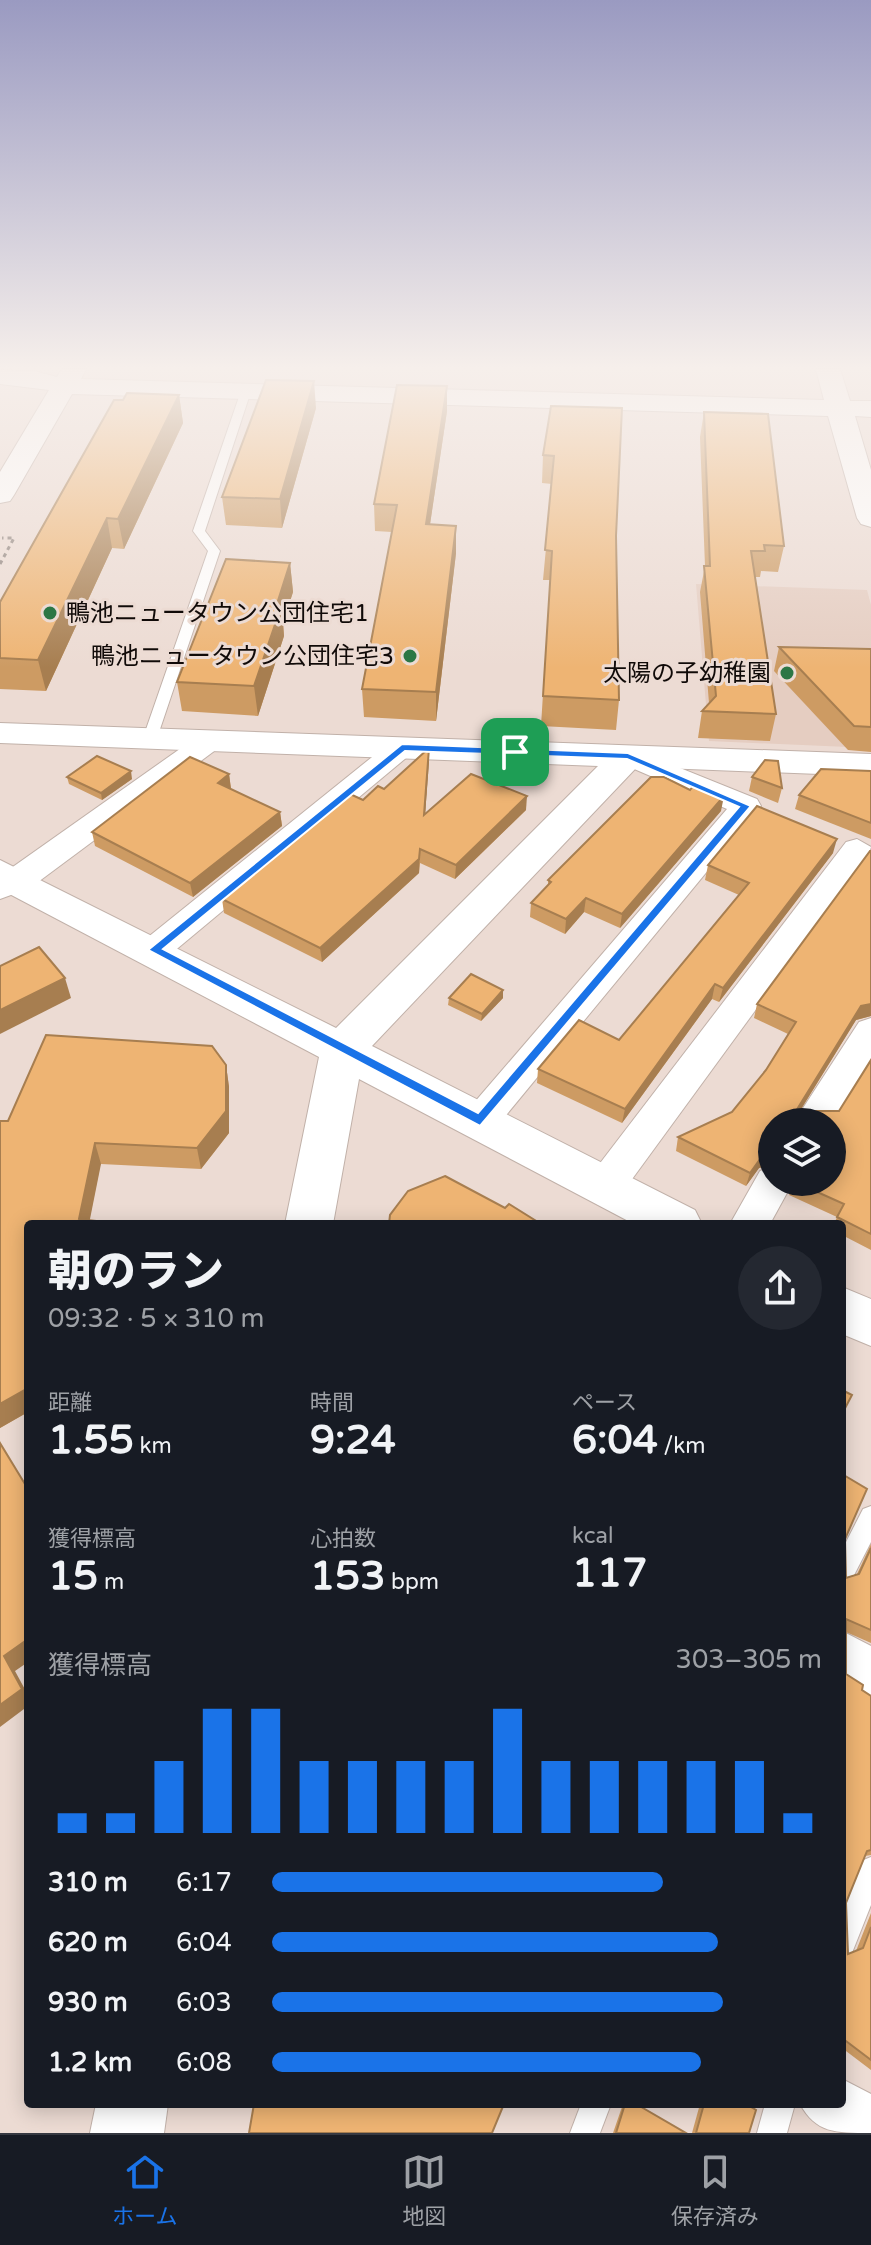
<!DOCTYPE html>
<html lang="ja">
<head>
<meta charset="utf-8">
<style>
	body { margin:0; font-family:"Varela Round","Noto Sans JP",sans-serif; background:#242831; color:#f1f3f6; height:100vh; display:flex; flex-direction:column; font-size:30px; white-space:nowrap }
	* { box-sizing:border-box; margin:0 }
	p { font-size:26px; color:#9ea1a6 }
	.icon { flex:none; width:44px; height:44px; fill:none; stroke:currentColor; stroke-width:2; stroke-linecap:round; stroke-linejoin:round }
	.map { position:relative; flex:1; overflow:hidden }
	.panel { position:absolute; left:24px; top:1220px; width:822px; height:888px; display:flex; flex-direction:column; background:#171b24; border-radius:8px; box-shadow:0 4px 20px #0003 }
	.panel>* { flex:none }
	.fabs { position:absolute; left:758px; top:1108px; display:grid; gap:16px }
	.fabs a { display:grid; place-items:center; width:88px; height:88px; border-radius:50%; background:#171b24; box-shadow:0 4px 20px #0003; font-size:40px }
	.pin { position:absolute; display:grid; place-items:center; width:68px; height:68px; color:#fff; margin:-34px; border-radius:16px; box-shadow:0 4px 12px #0006 }
	.round { display:grid; place-items:center; flex:none; width:84px; height:84px; border-radius:42px; background:#242831 }
	.overview { display:flex; align-items:center; justify-content:space-between; height:136px; padding:0 24px }
	h1 { font-size:44px; font-weight:800; line-height:60px }
	.figures { display:grid; grid-template-columns:repeat(3,1fr); gap:12px; height:136px; padding:8px 24px }
	.figures div { display:grid; align-content:center }
	.figures b { font-size:40px; font-weight:800 }
	.figures small { font-size:22px; font-weight:400 }
	.figures p { font-size:22px }
	.chart { height:224px; padding:16px 24px }
	.chart p { display:flex; justify-content:space-between }
	.chart svg { width:100%; height:144px; margin-top:8px; stroke:#1a73e8; stroke-width:6 }
	ul { padding:0 24px; list-style:none; font-size:26px }
	li { display:grid; grid-template-columns:128px 96px 1fr; align-items:center; height:60px }
	li i { height:20px; border-radius:10px; background:#1a73e8 }
	.tab-bar { display:flex; justify-content:space-around; align-items:center; height:112px; border-top:2px solid #363941; background:#171b24; font-size:22px; color:#9ea1a6 }
	.tab-bar a { display:grid; justify-items:center; gap:4px }
	.tab-bar .active { color:#1a73e8 }
	.map>svg:first-child { display:block }
	.built { fill:#e5cdc1 }
	.lines { fill:none; stroke-linecap:round; stroke-linejoin:round }
	.lane-casing { stroke:#c1b1a9; stroke-width:2 }
	.street-casing { stroke:#c1b1a9; stroke-width:2 }
	.secondary-casing { stroke:#c1b1a9; stroke-width:2 }
	.path { stroke:#8e827c; stroke-width:3; stroke-dasharray:4 4; stroke-linecap:butt }
	.lane { fill:#fff; fill-rule:evenodd }
	.street { fill:#fff; fill-rule:evenodd }
	.secondary { fill:#fff; fill-rule:evenodd }
	.wall { fill:#cd9b63 }
	.shaded-wall { fill:#a77e50 }
	.building { fill:#eeb473; stroke:#a77e50; stroke-width:2 }
	.route { fill:#1a73e8; stroke:#fff; stroke-width:2; fill-rule:evenodd }
	.poi-dot { fill:#2c7745; stroke:#ecdbd3; stroke-width:3 }
	.labels { text-anchor:middle; dominant-baseline:central; stroke-width:6; stroke-linejoin:round; paint-order:stroke }
	.far-poi-label { font-size:24px; fill:#100a08; stroke:#ecdbd3; text-anchor:end }
</style>
</head>
<body>
<div class="map">
<svg width="871" height="2133" viewBox="0 0 871 2133">
	<rect width="100%" height="100%" fill="#ecdbd3"/>
	<path class="built" d="M696 584 867 590 871 605V748L709 741Z"/>
	<g class="lines">
		<g class="lane-casing">
			<g id="lane">
				<path d="M246 388 251 391 205 531 220 551 157 738 155 741H145L143 738 208 551 193 531 241 391Z"/>
				<path d="M871 1506V1542L850 1583 842 1587V1550L863 1509Z"/>
				<path d="M871 1857V1905L852 1953 842 1957V1909L861 1861Z"/>
				<path d="M581 2104H611L600 2133H570Z"/>
				<path d="M765 2104H795L787 2133H757Z"/>
			</g>
		</g>
		<g class="street-casing">
			<g id="street">
				<path d="M211 731 221 734 225 740 221 746 30 888 0 899V876L201 734Z"/>
				<path d="M402 738 412 741 416 747 412 753 166 958 154 962 142 958 137 950 142 942 392 741Z"/>
				<path d="M628 747 757 799 761 806 493 1131 480 1136 467 1131 461 1121 467 1111 727 809 618 762 614 756 618 750Z"/>
				<path d="M857 839 871 847 868 856 619 1197 605 1202 591 1197 586 1186 591 1175 846 842Z"/>
				<path d="M871 1018V1060L832 1123 794 1122 859 1022Z"/>
				<path d="M772 1167V1182H793L770 1224H730L760 1171Z"/>
				<path d="M842 1631 871 1646V1699L842 1684Z"/>
				<path d="M842 2079 871 2094V2133C835 2133 816 2133 800 2104H842Z"/>
			</g>
		</g>
		<g class="secondary-casing">
			<g id="secondary">
				<path d="M62 369H86L81 379 824 400 816 369H840L850 401H871V417L855 416 871 470V527L861 524 857 518 828 416 72 394 14 495 10 501 0 503V472L49 390 0 384V370L34 371 57 377Z"/>
				<path d="M0 723 871 754V776L637 767 372 1046 695 1210 702 1224H634L359 1079 333 1224H285L319 1057 0 889V860L336 1028 598 766 0 743Z"/>
				<path d="M842 1287 871 1299V1346L842 1334Z"/>
				<path d="M96 2104H168L164 2133H90Z"/>
			</g>
		</g>
		<path class="path" d="M0 564 14 538H2"/>
		<use href="#lane" class="lane"/>
		<use href="#street" class="street"/>
		<use href="#secondary" class="secondary"/>
	</g>
	<g class="wall">
		<path d="M447 386V411L430 524 456 553 436 721 364 717 362 689 392 532 375 531 374 504Z"/>
		<path d="M179 395 183 423 124 549 112 548 46 691 0 689V602L123 400Z"/>
		<path d="M551 406 616 536 619 700 616 730 541 726 550 580H543L552 484 542 483 543 455Z"/>
		<path d="M316 408 282 528 226 525 222 497Z"/>
		<path d="M704 412 784 546 778 572 761 571 760 577H755L776 714 770 741 698 738 702 711 709 703 700 592 705 566 700 437Z"/>
		<path d="M290 563 293 592 283 623 284 636 258 716 182 711 177 682Z"/>
		<path d="M779 647 871 649V752L848 750 774 671Z"/>
		<path d="M429 748 425 814 526 810 455 879 420 863 419 873 322 962 224 913 222 899 384 789Z"/>
		<path d="M871 771V839L795 809 799 795Z"/>
		<path d="M229 774 231 789 280 812 282 826 193 897 95 846 92 832Z"/>
		<path d="M67 777 132 779 102 800 69 784Z"/>
		<path d="M752 777 782 788 778 803 749 791Z"/>
		<path d="M721 811 620 928 584 912 565 934 530 917 531 903 548 885V880Z"/>
		<path d="M871 851V1016L856 1020 800 1111H839L871 1060V1250L842 1235V1224H834L837 1217 789 1195 794 1182H832L772 1122V1165L759 1168 746 1186 676 1151 678 1137 732 1112 766 1070 788 1034 754 1018 757 1004Z"/>
		<path d="M833 853 719 1002 712 999 622 1123 537 1083 538 1069 619 1040 739 895 705 880 708 865Z"/>
		<path d="M503 990V998L481 1021 448 1005 449 998Z"/>
		<path d="M226 1065 229 1087V1133L201 1169 101 1164 28 1224V1412L0 1428V1121H8Z"/>
		<path d="M842 1474 846 1578 857 1574 871 1544V1643L846 1632V1674L862 1690 871 1696V1855L865 1856 846 1903 848 1954 856 1951 871 1913V2070L842 2048Z"/>
		<path d="M623 2104H636L686 2133H613Z"/>
		<path d="M700 2104H746L749 2133H692Z"/>
	</g>
	<g class="shaded-wall">
		<path d="M314 381 316 408 282 528 280 499Z"/>
		<path d="M447 386V411L426 551V524Z"/>
		<path d="M179 395 183 423 124 549 118 519Z"/>
		<path d="M107 518 112 548 46 691 38 660Z"/>
		<path d="M456 526V553L436 721V692Z"/>
		<path d="M290 563 293 592 283 623 284 636 258 716 254 686 276 607Z"/>
		<path d="M429 748V762L424 829V815Z"/>
		<path d="M131 771 132 779 102 800 101 793Z"/>
		<path d="M229 774 231 789 218 783Z"/>
		<path d="M527 796 526 810 455 879 456 865Z"/>
		<path d="M724 796 721 811 620 928 622 914Z"/>
		<path d="M280 812 282 826 193 897 190 883Z"/>
		<path d="M837 839 833 853 719 1002 723 988Z"/>
		<path d="M420 849 419 873 322 962 320 948Z"/>
		<path d="M586 898 584 912 565 934 566 919Z"/>
		<path d="M65 978 71 998 0 1034V1010Z"/>
		<path d="M715 984 712 999 622 1123 625 1109Z"/>
		<path d="M503 990V998L481 1021 482 1014Z"/>
		<path d="M871 1004V1016L856 1020 793 1122 796 1111 861 1006Z"/>
		<path d="M226 1065 229 1087V1133L201 1169 197 1148Z"/>
		<path d="M95 1143 101 1164 89 1224 79 1219Z"/>
		<path d="M772 1152V1165L759 1168 746 1186 750 1173 763 1155Z"/>
		<path d="M28 1388V1412L0 1428V1404Z"/>
		<path d="M28 1639V1662L15 1671 28 1695V1706L0 1727V1705L4 1656Z"/>
	</g>
	<g class="building">
		<path d="M266 380 314 381 280 499 222 497Z"/>
		<path d="M397 385 447 386 426 524 456 526 436 692 362 689 397 505 374 504Z"/>
		<path d="M127 393 179 395 118 519 107 518 38 660 0 658V602L114 400H123Z"/>
		<path d="M551 406 622 408 616 536 619 700 543 696 552 551 545 550 554 456 543 455Z"/>
		<path d="M704 412 768 414 784 546 764 545 765 551H751L776 714 702 711 716 696 704 566H710Z"/>
		<path d="M226 559 290 563 276 607H281L254 686 177 682Z"/>
		<path d="M779 647 871 649V727L854 726Z"/>
		<path d="M429 748 424 815 471 774 527 796 456 865 420 849 419 859 320 948 222 899 350 794 363 800 378 786 384 789Z"/>
		<path d="M97 756 131 771 101 793 67 777Z"/>
		<path d="M190 757 229 774 218 783 280 812 190 883 92 832Z"/>
		<path d="M765 760 778 761 782 788 752 777Z"/>
		<path d="M821 769 871 771V823L799 795Z"/>
		<path d="M651 777H664L690 790 694 785 724 796 622 914 586 898 566 919 531 903 551 882 548 880Z"/>
		<path d="M757 806 837 839 723 988 715 984 625 1109 538 1069 579 1020 619 1040 749 883 708 865Z"/>
		<path d="M870 851H871V1004L861 1006 796 1111H839L871 1060V1234L837 1217 844 1204 795 1182H832V1122H772V1152L763 1155 750 1173 678 1137 732 1112 766 1070 796 1022 757 1004Z"/>
		<path d="M39 947 65 978 0 1010V966Z"/>
		<path d="M471 974 503 990 482 1014 449 998Z"/>
		<path d="M46 1035 212 1046 226 1065V1111L197 1148 95 1143 79 1219 122 1224H28V1388L0 1404V1121H8Z"/>
		<path d="M445 1176 505 1208 509 1204 541 1224H389L390 1215 408 1191Z"/>
		<path d="M842 1390 852 1395 842 1414Z"/>
		<path d="M0 1443 28 1489V1639L4 1656 22 1689 0 1705Z"/>
		<path d="M842 1474 867 1489 845 1539 846 1578 859 1574 871 1548V1630L846 1619V1674L863 1685 862 1690 871 1696V1850L867 1851 846 1903 848 1954 863 1948 871 1927V2060L842 2038Z"/>
		<path d="M254 2104H504L492 2133H249Z"/>
		<path d="M625 2104H636L686 2133H616Z"/>
		<path d="M704 2104H746L756 2110 749 2133H696Z"/>
	</g>
	<linearGradient id="sky" x2="0" y2="1"><stop stop-color="#9a9ac1"/><stop offset="0.55" stop-color="#f6efeb"/><stop offset="1" stop-color="#f6efeb" stop-opacity="0"/></linearGradient>
	<rect width="871" height="668" fill="url(#sky)"/>
	<path class="route" d="M402 744 628 753 751 806 480 1126 148 950ZM405 751 627 759 739 807 478 1113 163 949Z"/>
	<g class="poi-dot">
		<circle cx="50" cy="613" r="8"/>
		<circle cx="410" cy="656" r="8"/>
		<circle cx="787" cy="673" r="8"/>
	</g>
	<g class="labels">
		<g class="far-poi-label">
			<text x="66" y="613" text-anchor="start">鴨池ニュータウン公団住宅1</text>
			<text x="394" y="656">鴨池ニュータウン公団住宅3</text>
			<text x="771" y="673">太陽の子幼稚園</text>
		</g>
	</g>
</svg>
<div class="fabs">
<a><svg class="icon" aria-label="layers" viewBox="0 0 24 24"><path d="M12 4l9 5-9 5-9-5zM3 14l9 5 9-5"/></svg></a>
</div>
<div class="pin" style="left:515px;top:752px;background:#1e9e55"><svg class="icon" aria-label="arrive" viewBox="0 0 24 24"><path d="M6 21V4h12l-3 4 3 4H6"/></svg></div>
<section class="panel">
<div class="overview"><div><h1>朝のラン</h1><p>09:32 · 5 × 310 m</p></div><a class="round"><svg class="icon" aria-label="share" viewBox="0 0 24 24"><path d="M12 15V3M7 8l5-5 5 5M5 13v7h14v-7"/></svg></a></div>
<div class="figures">
<div><p>距離</p><b>1.55<small> km</small></b></div>
<div><p>時間</p><b>9:24</b></div>
<div><p>ペース</p><b>6:04<small> /km</small></b></div>
</div>
<div class="figures">
<div><p>獲得標高</p><b>15<small> m</small></b></div>
<div><p>心拍数</p><b>153<small> bpm</small></b></div>
<div><p>kcal</p><b>117</b></div>
</div>
<div class="chart"><p><span>獲得標高</span>303–305 m</p>
<svg viewBox="0 0 160 44" preserveAspectRatio="none"><path d="M5 44V38M15 44V38M25 44V22M35 44V6M45 44V6M55 44V22M65 44V22M75 44V22M85 44V22M95 44V6M105 44V22M115 44V22M125 44V22M135 44V22M145 44V22M155 44V38"/></svg>
</div>
<ul>
<li><b>310 m</b>6:17<i style="width:71%"></i></li>
<li><b>620 m</b>6:04<i style="width:81%"></i></li>
<li><b>930 m</b>6:03<i style="width:82%"></i></li>
<li><b>1.2 km</b>6:08<i style="width:78%"></i></li>
</ul>
</section>
</div>
<nav class="tab-bar">
<a class="active"><svg class="icon" aria-label="home" viewBox="0 0 24 24"><path d="M3 11l9-7 9 7M6 9v11h12V9"/></svg>ホーム</a>
<a><svg class="icon" aria-label="map" viewBox="0 0 24 24"><path d="M3 6l6-2 6 2 6-2v14l-6 2-6-2-6 2zM9 4v14M15 6v14"/></svg>地図</a>
<a><svg class="icon" aria-label="saved" viewBox="0 0 24 24"><path d="M7 4h10v16l-5-4-5 4z"/></svg>保存済み</a>
</nav>
</body>
</html>
